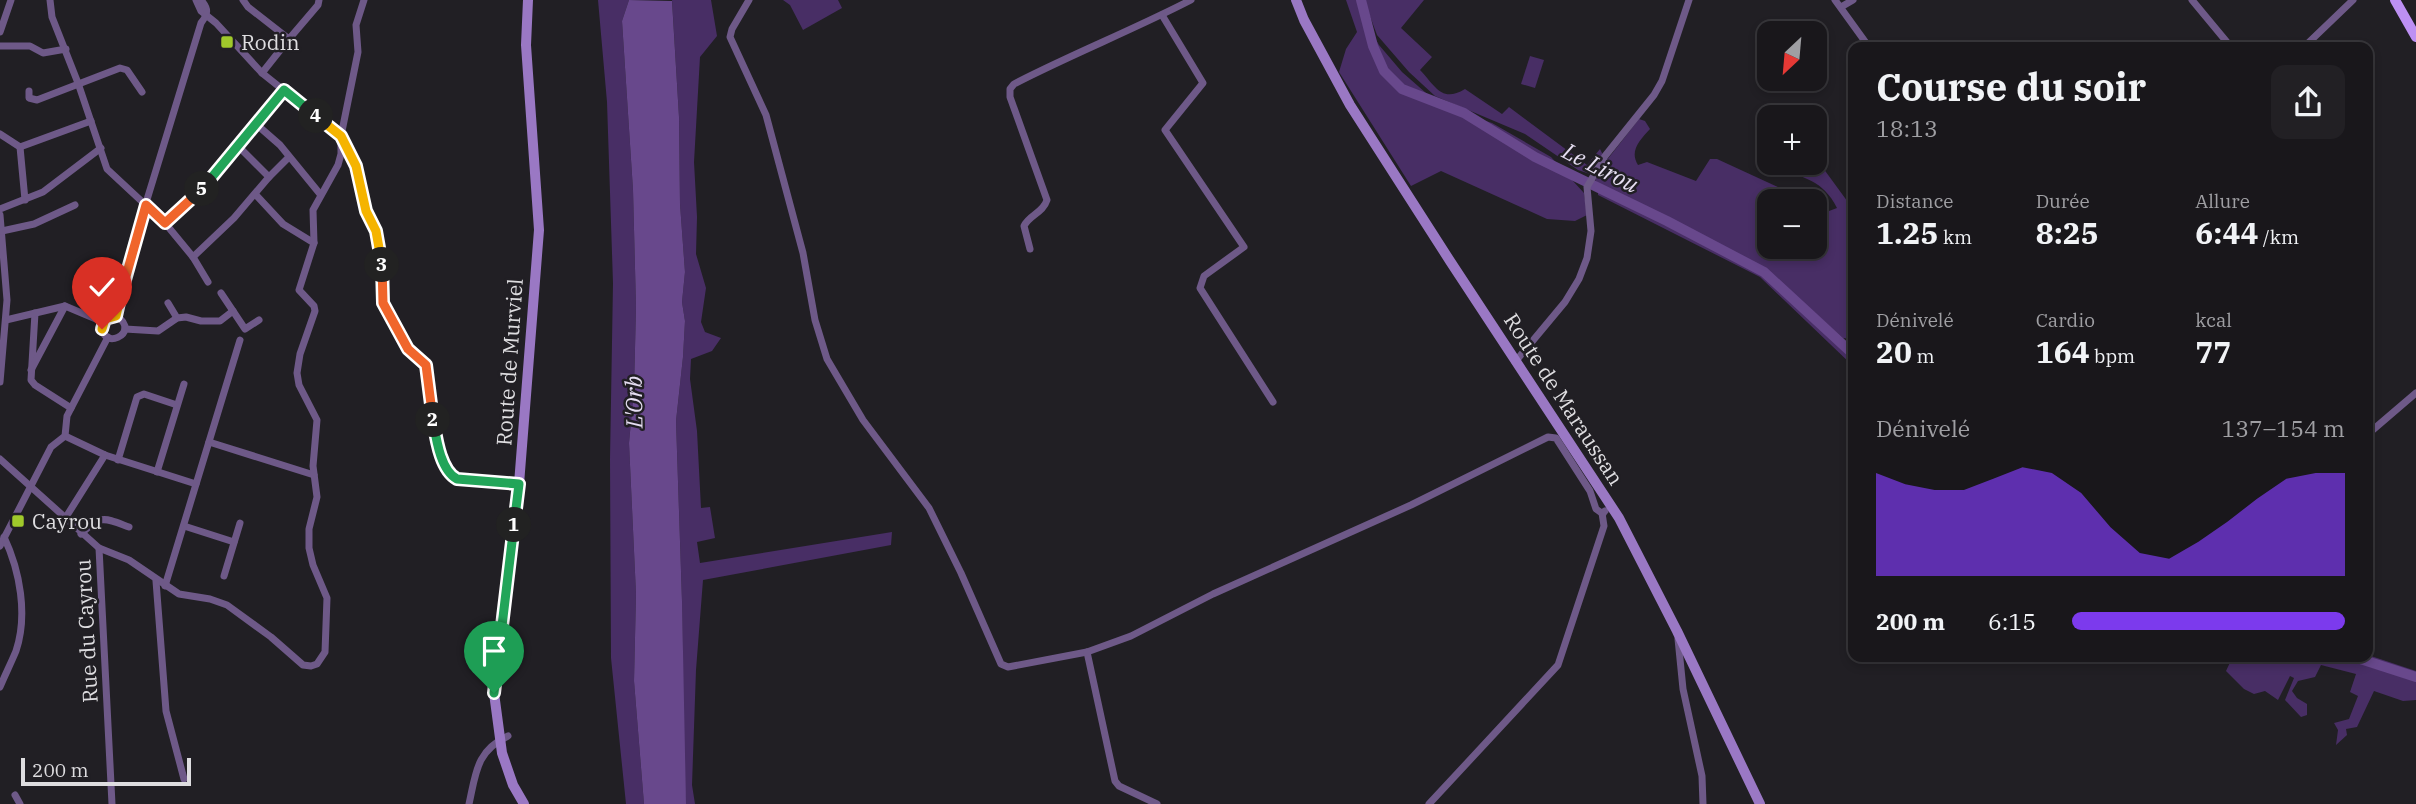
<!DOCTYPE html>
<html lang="fr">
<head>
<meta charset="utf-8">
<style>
	body { margin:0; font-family:"IBM Plex Serif",serif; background:#222024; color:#f1f3f6; height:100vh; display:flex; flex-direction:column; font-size:26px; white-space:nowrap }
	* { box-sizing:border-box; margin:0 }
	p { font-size:23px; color:#9f9fa3 }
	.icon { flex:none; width:38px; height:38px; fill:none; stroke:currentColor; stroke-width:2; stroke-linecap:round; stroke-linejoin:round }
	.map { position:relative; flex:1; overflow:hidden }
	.sheet { position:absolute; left:1848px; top:42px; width:525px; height:620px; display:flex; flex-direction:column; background:#19171b; border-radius:14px; box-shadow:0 4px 10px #0003,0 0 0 2px #37363a }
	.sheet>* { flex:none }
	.needle { width:46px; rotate:206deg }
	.buttons { position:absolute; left:1757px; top:21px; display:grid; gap:14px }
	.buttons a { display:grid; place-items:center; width:70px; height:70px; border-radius:14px; background:#19171b; box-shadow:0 4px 10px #0003,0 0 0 2px #37363a; font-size:35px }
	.scale { position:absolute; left:21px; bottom:18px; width:170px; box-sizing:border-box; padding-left:7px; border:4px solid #dedde0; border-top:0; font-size:19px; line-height:24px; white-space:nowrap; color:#dedde0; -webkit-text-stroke:5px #211f24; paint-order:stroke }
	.pin { position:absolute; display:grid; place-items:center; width:60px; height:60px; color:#fff; margin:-72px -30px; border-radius:50% 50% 50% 0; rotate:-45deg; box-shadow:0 0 7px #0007 }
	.pin .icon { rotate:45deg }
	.km { position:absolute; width:35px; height:35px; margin:-18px; border-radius:50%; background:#222; color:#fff; font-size:19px; line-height:35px; text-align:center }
	.round { display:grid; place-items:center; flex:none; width:74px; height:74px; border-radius:14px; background:#222024 }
	.summary { display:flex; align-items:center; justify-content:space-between; height:119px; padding:0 28px }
	h1 { font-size:38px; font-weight:700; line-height:52px }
	.metrics { display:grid; grid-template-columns:repeat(3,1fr); gap:10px; height:119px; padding:7px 28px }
	.metrics div { display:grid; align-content:center }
	.metrics b { font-size:30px; font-weight:700 }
	.metrics small { font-size:19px; font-weight:400 }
	.metrics p { font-size:19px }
	.chart { height:196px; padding:14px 28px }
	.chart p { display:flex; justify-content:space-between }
	.chart svg { width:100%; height:126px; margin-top:7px; fill:#7c3aed; opacity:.7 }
	ul { padding:0 28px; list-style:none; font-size:23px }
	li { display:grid; grid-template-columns:112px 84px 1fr; align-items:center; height:52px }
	li i { height:18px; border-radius:9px; background:#7c3aed }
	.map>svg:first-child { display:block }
	.green { fill:#482e65 }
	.water { fill:#68488c }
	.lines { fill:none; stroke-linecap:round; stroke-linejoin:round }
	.river { stroke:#68488c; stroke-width:10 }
	.minor { stroke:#6e5988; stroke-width:7 }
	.secondary { stroke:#9a78c4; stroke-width:10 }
	.primary { stroke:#bd90f3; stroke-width:10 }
	.split-1-casing { stroke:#fff; stroke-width:14 }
	.split-2-casing { stroke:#fff; stroke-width:14 }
	.split-3-casing { stroke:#fff; stroke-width:14 }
	.split-4-casing { stroke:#fff; stroke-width:14 }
	.split-5-casing { stroke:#fff; stroke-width:14 }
	.split-6-casing { stroke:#fff; stroke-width:14 }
	.split-7-casing { stroke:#fff; stroke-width:14 }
	.split-1 { stroke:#22a559; stroke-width:9 }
	.split-2 { stroke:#22a559; stroke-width:9 }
	.split-3 { stroke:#f0652b; stroke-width:9 }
	.split-4 { stroke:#f5b400; stroke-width:9 }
	.split-5 { stroke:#22a559; stroke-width:9 }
	.split-6 { stroke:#f0652b; stroke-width:9 }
	.split-7 { stroke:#f5b400; stroke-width:9 }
	.poi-dot { fill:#a0c92b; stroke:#211f24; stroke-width:2.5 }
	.labels { text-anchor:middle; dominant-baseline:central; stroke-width:5; stroke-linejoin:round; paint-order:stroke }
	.poi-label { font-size:21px; fill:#dedde0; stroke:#211f24; text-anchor:start }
	.street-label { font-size:21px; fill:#dedde0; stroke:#211f24 }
	.water-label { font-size:23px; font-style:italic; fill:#e6def2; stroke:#211f24 }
</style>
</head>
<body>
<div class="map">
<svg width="2416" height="804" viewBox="0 0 2416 804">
	<rect width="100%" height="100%" fill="#211f24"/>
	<g class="green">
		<path d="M598 0H629L622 21 633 190 636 307 634 389 629 443 636 594 634 681 644 804H626L611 658 610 459 613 283 607 102Z"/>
		<path d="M672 0H711L717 36 700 57 694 162 697 217 696 254 706 288 701 322 705 332 721 338 712 351 691 359 690 379 697 431 701 508 710 507 715 538 697 542 700 563 892 532 891 545 703 580 696 670 692 785 695 804H686L684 781 682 601 676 421 683 357 685 321 682 302 685 272 680 204 679 117Z"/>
		<path d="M783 0H838L842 8 803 30 790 5Z"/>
		<path d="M1346 0H1359L1365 21 1379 45 1402 72 1442 107 1492 123 1551 157 1584 193 1587 215 1575 221 1547 219 1441 171 1411 186 1339 72 1346 49 1357 32Z"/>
		<path d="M1364 0H1424L1401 28 1432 57 1420 70C1436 87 1442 103 1465 89L1502 114 1509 107 1587 165 1600 149 1603 155 1590 174 1578 170 1525 134 1435 96 1409 72 1377 35Z"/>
		<path d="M1530 56 1544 60 1535 88 1521 84Z"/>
		<path d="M1639 119 1645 121 1650 129C1640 140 1629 151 1638 165L1647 162 1696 181 1710 159H1717L1808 201H1769V247H1815V204L1829 211 1837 208C1821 176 1799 179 1770 163H1815V157L1853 209V331L1850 333V339L1843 338 1767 270 1599 185 1595 180 1603 165Z"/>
		<path d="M1598 190 1666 222 1764 274 1853 351V366L1760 277 1598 195Z"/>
		<path d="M2368 655 2416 671V675L2357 656Z"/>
		<path d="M2233 656H2342L2416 681V700L2403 701 2374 691 2357 727 2346 729 2347 735 2336 745 2338 730 2334 723 2349 719 2358 696 2350 692 2356 674 2321 665 2315 677 2298 681 2292 691 2297 698 2307 704V715L2301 717 2285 700 2294 678 2290 676 2278 700 2265 691 2254 694 2244 689 2226 671Z"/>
	</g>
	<path class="water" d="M629 0 672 1 679 117 680 204 685 272 682 302 685 321 683 357 676 421 682 601 686 804H644L634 681 636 594 629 443 634 389 636 307 633 190 622 21Z"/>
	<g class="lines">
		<g class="river">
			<path d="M1361 0 1373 46 1384 71 1402 89 1464 113 1535 157 1667 221 1764 272 1853 354"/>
			<path d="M2351 656 2416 677"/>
		</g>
		<g class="minor">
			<path d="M50 0 52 17 78 83 107 169 165 223 193 257 208 282"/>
			<path d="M196 0 201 11 216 23 262 73 341 136 356 166 366 211 376 231 382 259 383 303 408 349 426 365C429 391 432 465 457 479L519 484"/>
			<path d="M243 0 248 7 289 39 262 73"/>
			<path d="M749 0 732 29 730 37 766 115 803 253 815 320 827 359 863 420 929 508 961 573 1001 664 1008 667 1087 652 1131 636 1213 594 1411 505 1548 437 1556 438 1590 491 1596 509 1603 514"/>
			<path d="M1835 0 1869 47"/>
			<path d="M2192 0 2231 47"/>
			<path d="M1841 7 1853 0"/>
			<path d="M1162 15 1203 83 1165 130 1244 247 1204 276 1200 288 1273 402"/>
			<path d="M0 32 11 0"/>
			<path d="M289 39 318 5 319 0"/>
			<path d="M0 46H30L43 53 66 49"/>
			<path d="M2304 47 2353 0"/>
			<path d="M29 91V98L37 100 120 68 127 70 142 92"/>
			<path d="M256 124 280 145 320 194"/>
			<path d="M0 134 20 147 91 121"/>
			<path d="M238 146 269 177"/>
			<path d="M20 147 25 200"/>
			<path d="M255 194 283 224 314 243"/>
			<path d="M0 209 43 192 101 148"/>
			<path d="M0 215 7 300 0 382"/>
			<path d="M165 223 203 189 284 90"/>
			<path d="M2 231 34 224 75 205"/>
			<path d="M1030 249 1024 226C1029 215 1043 213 1047 200L1010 97V89L1014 84C1072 54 1133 30 1191 0"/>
			<path d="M193 257 234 218 269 177 289 157"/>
			<path d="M221 293 245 329 259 320"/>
			<path d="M168 303 177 318"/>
			<path d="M35 313 31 380 35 385 71 408"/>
			<path d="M116 316 138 229 201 23C208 14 209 9 201 0"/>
			<path d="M6 320 65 306 103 322"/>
			<path d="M103 322C97 354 144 333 116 316"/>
			<path d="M125 329 158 331 177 318 186 317 201 321H220L233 311"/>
			<path d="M1515 362 1565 302 1579 279 1587 258 1591 231 1587 187 1605 156 1654 95 1662 81 1689 0"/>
			<path d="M31 370 65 306"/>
			<path d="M2368 434 2416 393"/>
			<path d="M65 436 105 455 196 484"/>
			<path d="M209 442 314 475"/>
			<path d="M0 459 99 548 112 804"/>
			<path d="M118 460 137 397 144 394 177 405"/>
			<path d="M157 472 184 384"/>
			<path d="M66 517 105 455"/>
			<path d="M184 526 234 542"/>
			<path d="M81 534C101 514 105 518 129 527"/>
			<path d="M0 546 51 447 65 436 67 416 108 337"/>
			<path d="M99 548 129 560 179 594 210 599 227 605 271 637 303 665 311 666 317 664 325 652 327 598 313 565 309 548V529L317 497 313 466 317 420 299 385 297 373 300 354 315 311 314 306 299 290 314 243 313 210 338 165 341 154V136L358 52 356 25 364 0"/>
			<path d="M224 576 240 523"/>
			<path d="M156 581 166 711 184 779"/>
			<path d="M165 586 240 340"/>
			<path d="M1678 639 1683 689 1702 776 1703 804"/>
			<path d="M1087 652 1115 781 1119 786 1157 804"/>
			<path d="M0 687C5 675 11 663 16 651 28 615 20 571 4 537"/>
			<path d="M15 795 20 804"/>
			<path d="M469 804C476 773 476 751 508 736"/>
			<path d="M1429 804 1558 665 1604 526 1602 513 1605 511"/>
		</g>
		<g class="secondary">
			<path d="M1296 0 1304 20 1350 105 1450 261 1619 518 1677 631 1760 804"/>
			<path d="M524 804 513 785 502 753 494 693 519 484 539 230 526 45 528 0"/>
		</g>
		<path class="primary" d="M2395 0 2416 37"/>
	</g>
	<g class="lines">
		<g class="split-1-casing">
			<path id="split-1" d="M494 693 514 525"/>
		</g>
		<g class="split-2-casing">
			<path id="split-2" d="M433 420C436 437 440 470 457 479L519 484 514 525"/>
		</g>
		<g class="split-3-casing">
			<path id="split-3" d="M382 265 383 303 408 349 426 365 433 420"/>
		</g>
		<g class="split-4-casing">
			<path id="split-4" d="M316 116 341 136 356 166 366 211 376 231 382 265"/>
		</g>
		<g class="split-5-casing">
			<path id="split-5" d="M202 189 284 90 316 116"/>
		</g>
		<g class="split-6-casing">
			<path id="split-6" d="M121 294 146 205 165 223 202 189"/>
		</g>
		<g class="split-7-casing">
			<path id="split-7" d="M102 329 105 319 116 316 121 294"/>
		</g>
		<use href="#split-1" class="split-1"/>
		<use href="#split-2" class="split-2"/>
		<use href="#split-3" class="split-3"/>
		<use href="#split-4" class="split-4"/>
		<use href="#split-5" class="split-5"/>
		<use href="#split-6" class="split-6"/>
		<use href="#split-7" class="split-7"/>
	</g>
	<g class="poi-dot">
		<rect x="220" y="35" width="14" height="14" rx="3.5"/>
		<rect x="11" y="514" width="14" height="14" rx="3.5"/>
	</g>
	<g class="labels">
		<g class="poi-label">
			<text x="241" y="42">Rodin</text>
			<text x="32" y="521">Cayrou</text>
		</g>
		<g class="street-label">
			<text transform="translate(509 362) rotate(-86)">Route de Murviel</text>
			<text transform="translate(1564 399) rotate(57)">Route de Maraussan</text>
			<text transform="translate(86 631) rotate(-93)">Rue du Cayrou</text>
		</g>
		<g class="water-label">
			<text transform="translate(1601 167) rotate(27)">Le Lirou</text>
			<text transform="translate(633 402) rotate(-91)">L'Orb</text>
		</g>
	</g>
</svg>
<div class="buttons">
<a><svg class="needle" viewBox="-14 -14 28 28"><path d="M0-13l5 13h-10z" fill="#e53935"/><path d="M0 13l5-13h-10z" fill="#9f9fa3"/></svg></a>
<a>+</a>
<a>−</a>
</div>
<div class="scale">200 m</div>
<div class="pin" style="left:494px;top:693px;background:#1e9e55"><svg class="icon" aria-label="arrive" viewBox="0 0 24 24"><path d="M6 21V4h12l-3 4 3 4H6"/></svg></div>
<div class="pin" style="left:102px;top:329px;background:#d93025"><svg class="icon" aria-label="check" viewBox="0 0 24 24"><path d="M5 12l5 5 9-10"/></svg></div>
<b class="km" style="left:514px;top:525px">1</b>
<b class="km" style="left:433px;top:420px">2</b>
<b class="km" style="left:382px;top:265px">3</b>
<b class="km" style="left:316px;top:116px">4</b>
<b class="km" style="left:202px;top:189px">5</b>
<section class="sheet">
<div class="summary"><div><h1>Course du soir</h1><p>18:13</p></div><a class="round"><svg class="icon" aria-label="share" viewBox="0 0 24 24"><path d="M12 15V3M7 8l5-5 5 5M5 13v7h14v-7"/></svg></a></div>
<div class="metrics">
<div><p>Distance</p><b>1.25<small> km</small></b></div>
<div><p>Durée</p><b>8:25</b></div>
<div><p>Allure</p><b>6:44<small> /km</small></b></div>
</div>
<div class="metrics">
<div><p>Dénivelé</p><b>20<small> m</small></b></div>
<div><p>Cardio</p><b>164<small> bpm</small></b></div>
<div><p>kcal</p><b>77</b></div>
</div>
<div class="chart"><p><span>Dénivelé</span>137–154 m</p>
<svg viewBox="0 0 160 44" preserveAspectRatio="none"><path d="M0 44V8L10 12L20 14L30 14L40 10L50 6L60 8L70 15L80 27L90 36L100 38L110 32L120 25L130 17L140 10L150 8L160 8V44z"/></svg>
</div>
<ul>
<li><b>200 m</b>6:15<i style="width:100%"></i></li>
</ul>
</section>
</div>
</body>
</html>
